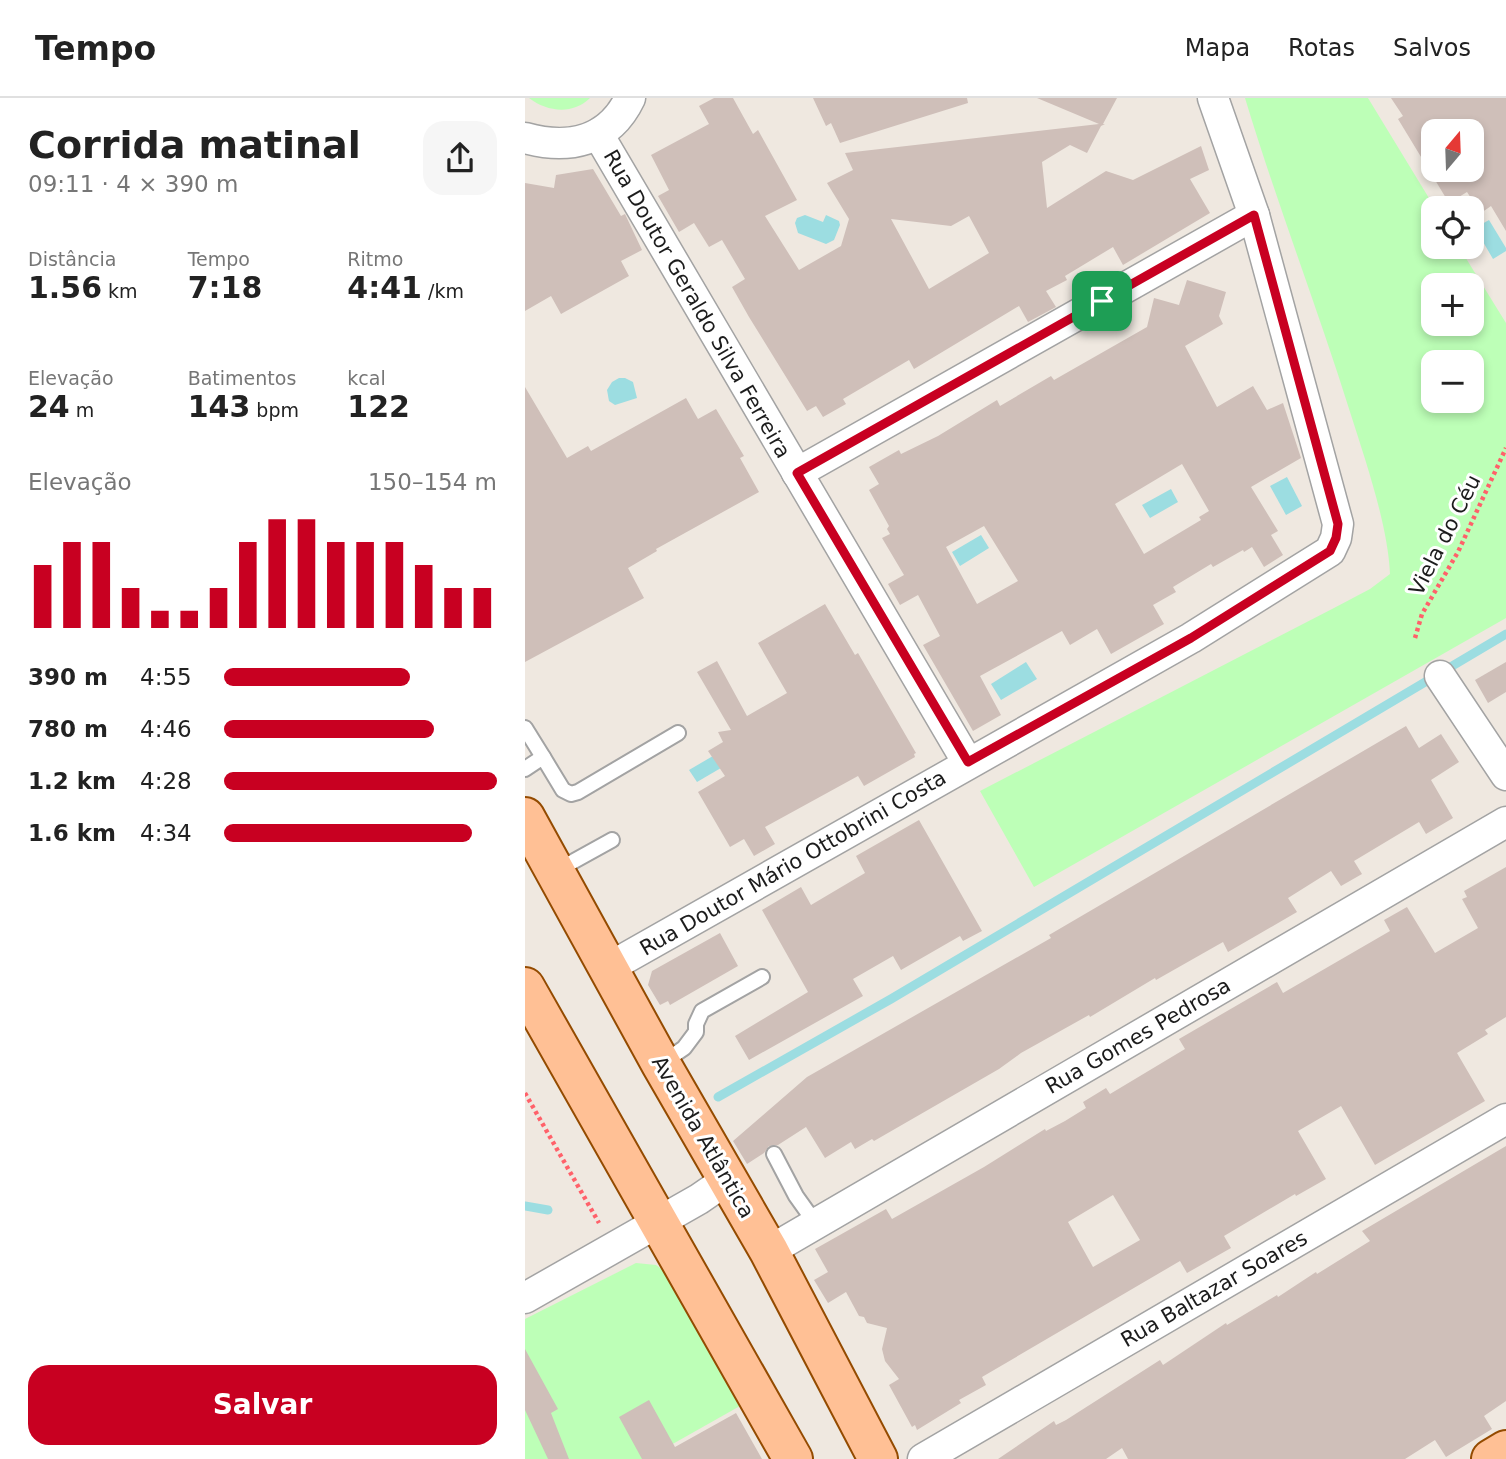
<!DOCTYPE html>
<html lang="pt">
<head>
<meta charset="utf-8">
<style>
	body { margin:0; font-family:"DejaVu Sans",sans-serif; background:#f6f6f6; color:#222; height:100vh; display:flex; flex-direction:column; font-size:26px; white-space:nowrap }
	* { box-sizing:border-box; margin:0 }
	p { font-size:23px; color:#767676 }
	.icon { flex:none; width:38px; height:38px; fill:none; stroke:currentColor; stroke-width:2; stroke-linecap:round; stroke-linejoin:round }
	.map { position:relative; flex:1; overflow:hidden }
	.panel { display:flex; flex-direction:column; background:#fff; width:525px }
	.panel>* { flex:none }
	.needle { width:46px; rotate:19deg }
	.controls { position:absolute; left:896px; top:21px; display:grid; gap:14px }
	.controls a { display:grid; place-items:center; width:63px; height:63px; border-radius:14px; background:#fff; box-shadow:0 4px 10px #0003; font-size:35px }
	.pin { position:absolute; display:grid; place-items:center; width:60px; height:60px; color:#fff; margin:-30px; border-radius:14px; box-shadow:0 4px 10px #0006 }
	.round { display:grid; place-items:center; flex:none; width:74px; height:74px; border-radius:21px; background:#f6f6f6 }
	.overview { display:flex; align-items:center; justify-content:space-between; height:119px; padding:0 28px }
	h1 { font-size:38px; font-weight:700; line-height:52px }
	.stats { display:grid; grid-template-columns:repeat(3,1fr); gap:10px; height:119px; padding:7px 28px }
	.stats div { display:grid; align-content:center }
	.stats b { font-size:30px; font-weight:700 }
	.stats small { font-size:19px; font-weight:400 }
	.stats p { font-size:19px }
	.chart { height:196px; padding:14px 28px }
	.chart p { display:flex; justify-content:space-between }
	.chart svg { width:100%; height:126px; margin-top:7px; stroke:#c80021; stroke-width:6 }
	.button { display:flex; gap:14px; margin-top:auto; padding:14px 28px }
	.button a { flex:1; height:80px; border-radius:21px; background:#c80021; color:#fff; font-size:28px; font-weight:700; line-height:80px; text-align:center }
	ul { padding:0 28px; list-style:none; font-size:23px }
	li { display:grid; grid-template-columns:112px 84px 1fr; align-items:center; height:52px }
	li i { height:18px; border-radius:9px; background:#c80021 }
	header { display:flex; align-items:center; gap:42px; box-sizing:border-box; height:98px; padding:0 35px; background:#fff; border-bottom:2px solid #e0e0e0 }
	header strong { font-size:33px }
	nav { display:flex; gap:38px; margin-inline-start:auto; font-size:24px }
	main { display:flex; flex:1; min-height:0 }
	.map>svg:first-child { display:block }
	.park { fill:#bdffb7; fill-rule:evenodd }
	.water { fill:#9cdde1 }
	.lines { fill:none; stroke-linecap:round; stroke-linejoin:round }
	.stream { stroke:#9cdde1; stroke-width:9 }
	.building { fill:#cfbfb9; fill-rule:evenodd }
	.service-casing { stroke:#a3a3a3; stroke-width:18 }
	.minor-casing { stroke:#a3a3a3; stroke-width:33 }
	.primary-casing { stroke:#944b00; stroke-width:42 }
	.path { stroke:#ff616a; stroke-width:4.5; stroke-dasharray:3.5 3.5; stroke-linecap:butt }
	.service { stroke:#fff; stroke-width:14 }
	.minor { stroke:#fff; stroke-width:30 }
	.primary { stroke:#ffc095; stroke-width:38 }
	.route-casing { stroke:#fff; stroke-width:14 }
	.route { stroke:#c80021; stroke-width:9 }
	.labels { text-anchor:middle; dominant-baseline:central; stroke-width:6; stroke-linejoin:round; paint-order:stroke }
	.street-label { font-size:21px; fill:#1c1c1c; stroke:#fff }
</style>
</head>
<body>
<header>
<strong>Tempo</strong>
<nav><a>Mapa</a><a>Rotas</a><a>Salvos</a></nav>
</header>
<main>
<section class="panel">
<div class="overview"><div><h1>Corrida matinal</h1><p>09:11 · 4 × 390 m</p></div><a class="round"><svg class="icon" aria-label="share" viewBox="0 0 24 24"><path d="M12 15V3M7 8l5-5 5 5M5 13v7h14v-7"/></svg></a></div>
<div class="stats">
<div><p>Distância</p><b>1.56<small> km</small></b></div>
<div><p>Tempo</p><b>7:18</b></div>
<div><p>Ritmo</p><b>4:41<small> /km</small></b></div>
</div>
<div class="stats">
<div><p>Elevação</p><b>24<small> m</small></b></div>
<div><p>Batimentos</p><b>143<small> bpm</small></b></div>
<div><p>kcal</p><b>122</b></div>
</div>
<div class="chart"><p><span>Elevação</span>150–154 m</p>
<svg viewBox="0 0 160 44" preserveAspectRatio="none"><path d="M5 44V22M15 44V14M25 44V14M35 44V30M45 44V38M55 44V38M65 44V30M75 44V14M85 44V6M95 44V6M105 44V14M115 44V14M125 44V14M135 44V22M145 44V30M155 44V30"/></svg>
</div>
<ul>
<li><b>390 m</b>4:55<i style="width:68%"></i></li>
<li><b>780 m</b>4:46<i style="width:77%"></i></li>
<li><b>1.2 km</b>4:28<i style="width:100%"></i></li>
<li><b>1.6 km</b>4:34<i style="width:91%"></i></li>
</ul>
<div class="button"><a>Salvar</a></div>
</section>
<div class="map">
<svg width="981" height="1361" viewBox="0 0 981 1361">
	<rect width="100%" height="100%" fill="#efe8e0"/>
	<g class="park">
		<path d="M4 0H65C48 17 22 14 4 0Z"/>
		<path d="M720 0H843L910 110H908V149H934L981 225V520L509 789 455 693 809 510 845 491 865 476C863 428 841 364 826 317 793 211 752 106 720 0ZM908 187H947V226H908ZM908 264H947V303H908Z"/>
		<path d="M111 1165 131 1167 143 1176 215 1308 121 1361H0V1221Z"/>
	</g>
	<g class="water">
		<path d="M280 117 298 124 301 117 314 123 315 127 309 142 301 146 273 135 270 125 272 120Z"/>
		<path d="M964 122 981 150V153L968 161 950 130Z"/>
		<path d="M94 280H100L108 284 112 300 90 307 84 303 82 292 87 284Z"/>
		<path d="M762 379 777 408 761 417 745 388Z"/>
		<path d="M646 391 653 404 625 420 617 407Z"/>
		<path d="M456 437 464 450 435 468 427 454Z"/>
		<path d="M501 564 512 581 476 602 466 586Z"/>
		<path d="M193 655 201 667 172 684 164 672Z"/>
	</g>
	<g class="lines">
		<g class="stream">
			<path d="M193 999 366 901 981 536"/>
			<path d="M0 1108 23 1112"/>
		</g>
	</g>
	<g class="building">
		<path d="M189 0H208L228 36 233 32 272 102 240 118 274 172 316 148 324 121 302 85 328 72 320 55 574 26 512 0H592L578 26H580L576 28 562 55 545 47 517 64 522 110 581 73 608 82 676 48 684 72 665 81 685 115 598 167 588 149 540 178 542 182 521 193 531 209 503 224 494 208 389 271 384 262 318 301 321 306 298 319 291 308 282 313 224 219 207 189 220 181 197 142 184 149 169 125 154 134 133 98 144 92 126 57 184 26 174 8ZM444 118 464 155 404 191 366 121 426 128Z"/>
		<path d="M288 0H442L443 5 315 45 306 25 301 28Z"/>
		<path d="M866 0H981V133L966 108 956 115 942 94 924 105 873 21 878 18ZM908 33H947V72H908Z"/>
		<path d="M68 71 96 118 100 116 117 152 96 163 104 178 36 216 26 198 0 213V85L29 90 31 77Z"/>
		<path d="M662 182 701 194 694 218 698 226 660 248 692 309 728 288 742 312 758 305 776 360 726 389 753 433 746 437 758 457 739 469 727 449 719 454 718 452 688 469 686 466 648 489 651 494 628 507 639 526 586 556 572 531 545 547 537 533 455 578 476 617 448 633 398 547 415 538 393 497 375 507 363 486 379 477 357 440 365 436 362 431 364 428 344 392 354 386 344 369 374 352 376 356 413 338 472 302 475 308 526 278 529 282 622 229 629 200 654 207ZM657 366 684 413 674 419 676 422 619 456 590 406ZM459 428 493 483 452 506 421 449Z"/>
		<path d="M0 289 42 360 63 348 66 353 161 300 173 321 191 311 219 358 215 360 234 394 131 451 132 453 103 470 119 500 0 564Z"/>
		<path d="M300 506 330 557 333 555 391 655 389 656 390 659 339 688 333 678 240 729 250 746 229 758 219 741 205 749 173 694 200 678 183 653 198 644 193 634 206 632 172 574 192 563 222 618 262 595 233 545Z"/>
		<path d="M981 564V594L963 605 950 582Z"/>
		<path d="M881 628 894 650 916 636 934 664 906 682 928 720 901 736 894 724 829 763 837 776 816 788 806 773 763 800 772 814 703 854 698 844 631 882 630 880 565 919 564 917 496 955 474 971 349 1043 347 1041 330 1051 326 1044 300 1060 281 1029 253 1047 244 1048 239 1055 222 1066 208 1043 282 979 526 840 524 837Z"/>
		<path d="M394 722 457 833 438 843 435 838 376 872 368 858 328 881 338 898 224 962 210 938 283 894 237 812 276 789 286 807 340 775 331 758Z"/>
		<path d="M981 769V919L960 932 963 936 932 955 960 1003 850 1067 816 1008 773 1033 801 1081 771 1098 770 1096 699 1138 706 1150 662 1175 655 1163 457 1279 461 1287 434 1302 436 1305 392 1332 390 1327 387 1329 364 1287 374 1281 360 1263 357 1251 362 1230 342 1225 339 1219 334 1218 321 1194 303 1205 289 1182 303 1174 290 1151 361 1111 367 1121 459 1069 520 1031 521 1033 540 1023 561 1010 558 1004 581 990 585 996 660 951 654 941 752 884 758 895 865 833 859 822 882 809 910 855 953 830 937 801 942 799 939 793ZM588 1097 615 1142 568 1169 543 1124Z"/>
		<path d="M195 835 213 868 145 907 143 903 135 907 123 887 127 873Z"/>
		<path d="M981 1048V1303L959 1318 967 1331 921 1359 910 1342 880 1361H603L597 1350 581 1361H473L529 1323 531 1327 541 1322 635 1262 638 1267 701 1225 702 1227 752 1197 753 1199 791 1174 792 1176 845 1143 837 1133Z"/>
		<path d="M0 1251 33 1311 26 1315 44 1361H23L0 1312Z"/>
		<path d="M124 1302 150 1349 211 1315 237 1361H117L94 1319Z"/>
	</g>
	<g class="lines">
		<g class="service-casing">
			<g id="service">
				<path d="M0 630 18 659"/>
				<path d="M0 671 18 659 38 692 46 696 53 694 153 635"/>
				<path d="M31 773 87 742"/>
				<path d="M137 965 159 950 171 934V926L177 913 237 879"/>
				<path d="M249 1056 271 1098 291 1126"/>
			</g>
		</g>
		<g class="minor-casing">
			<g id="minor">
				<path d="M73 36 443 665"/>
				<path d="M0 40C43 52 84 44 105 0"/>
				<path d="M272 375 729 117"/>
				<path d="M915 578 981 677"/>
				<path d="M83 870 666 540 805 453 811 440 813 426 729 117 688 0"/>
				<path d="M244 1153 981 724"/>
				<path d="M0 1200 174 1101 203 1081"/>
				<path d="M398 1361 981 1021"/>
			</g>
		</g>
		<g class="primary-casing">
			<g id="primary">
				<path d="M0 719 136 966 244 1153 353 1361"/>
				<path d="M0 889 268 1361"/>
				<path d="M966 1361 981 1352"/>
			</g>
		</g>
		<g class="path">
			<path d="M890 540 897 516 933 454 981 350"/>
			<path d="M0 995 74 1125"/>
		</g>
		<use href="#service" class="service"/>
		<use href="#minor" class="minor"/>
		<use href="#primary" class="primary"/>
	</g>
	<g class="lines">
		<g class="route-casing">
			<path id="route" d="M729 117 813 426 811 440 805 453 666 540 443 664 272 375Z"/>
		</g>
		<use href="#route" class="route"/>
	</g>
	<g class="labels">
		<g class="street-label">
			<text transform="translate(172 206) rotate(60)">Rua Doutor Geraldo Silva Ferreira</text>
			<text transform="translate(920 437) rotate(-63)">Viela do Céu</text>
			<text transform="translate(268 765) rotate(-30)">Rua Doutor Mário Ottobrini Costa</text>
			<text transform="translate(613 938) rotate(-30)">Rua Gomes Pedrosa</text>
			<text transform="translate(178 1039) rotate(60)">Avenida Atlântica</text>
			<text transform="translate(689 1191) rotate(-30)">Rua Baltazar Soares</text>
		</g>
	</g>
</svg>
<div class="controls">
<a><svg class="needle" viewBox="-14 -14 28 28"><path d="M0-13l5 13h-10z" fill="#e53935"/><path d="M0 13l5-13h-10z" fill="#767676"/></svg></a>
<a><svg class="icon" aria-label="locate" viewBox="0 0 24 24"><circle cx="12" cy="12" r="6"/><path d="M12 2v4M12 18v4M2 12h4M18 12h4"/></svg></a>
<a>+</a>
<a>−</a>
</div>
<div class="pin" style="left:577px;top:203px;background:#1e9e55"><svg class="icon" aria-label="arrive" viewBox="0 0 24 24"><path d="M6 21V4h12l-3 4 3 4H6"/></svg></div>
</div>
</main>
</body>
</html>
